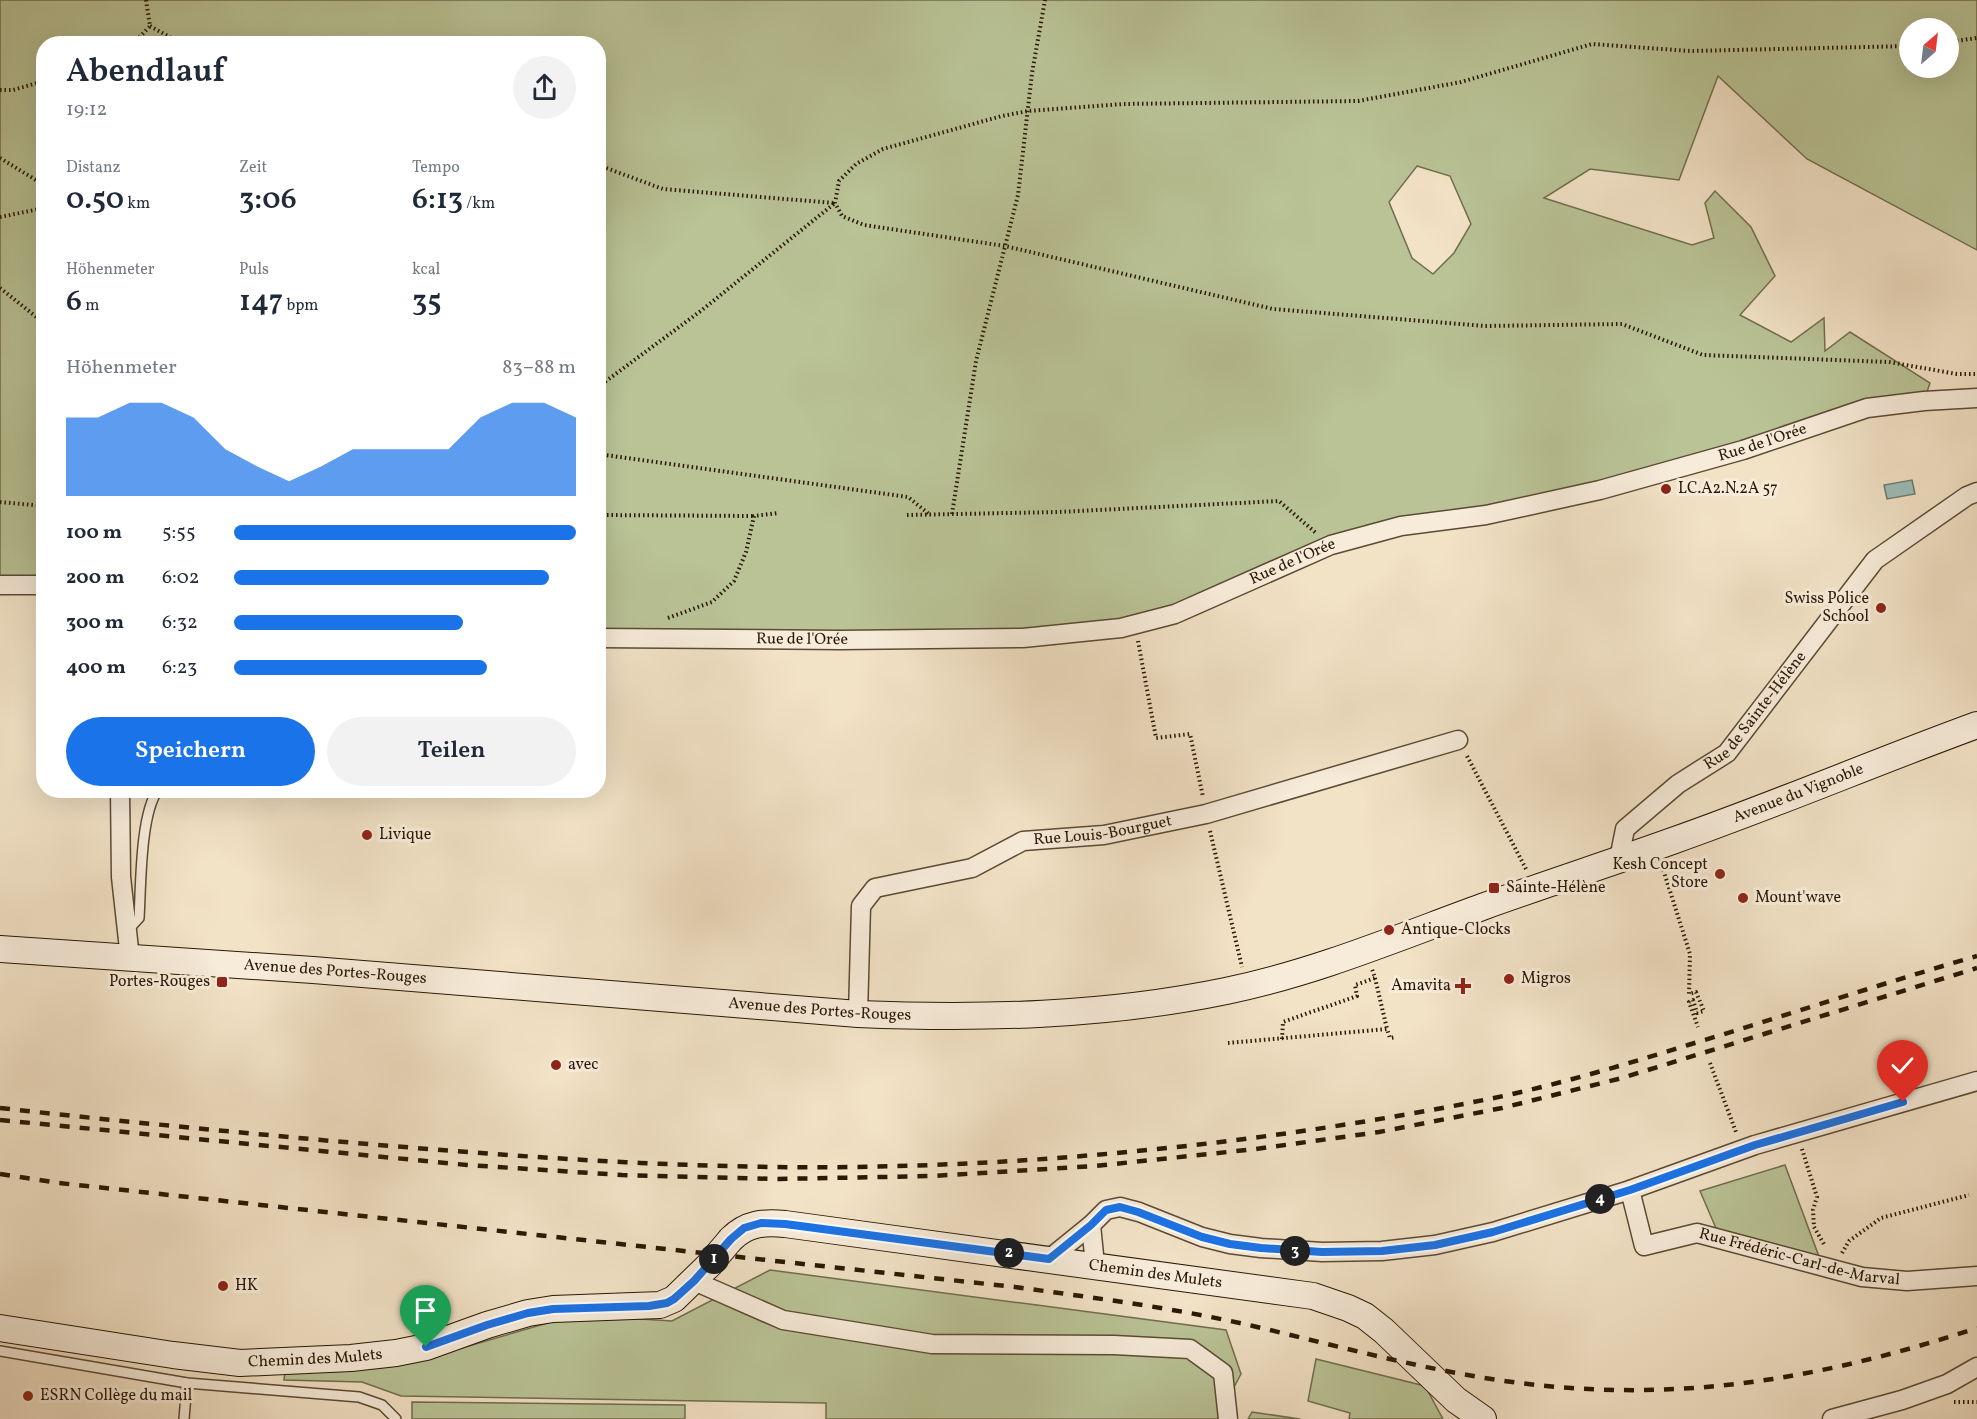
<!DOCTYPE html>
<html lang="de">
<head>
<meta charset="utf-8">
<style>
	body { margin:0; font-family:Vollkorn,serif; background:#f2f2f3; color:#1f2937; height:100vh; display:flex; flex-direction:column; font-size:22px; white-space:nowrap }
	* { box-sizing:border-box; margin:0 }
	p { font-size:20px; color:#747a83 }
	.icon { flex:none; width:33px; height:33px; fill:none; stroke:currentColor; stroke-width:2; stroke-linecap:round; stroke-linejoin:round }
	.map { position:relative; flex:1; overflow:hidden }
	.panel { position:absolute; left:36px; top:36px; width:570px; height:762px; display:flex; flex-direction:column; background:#fff; border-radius:24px; box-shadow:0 6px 24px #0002 }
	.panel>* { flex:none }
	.needle { width:39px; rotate:28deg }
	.buttons { position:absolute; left:1899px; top:18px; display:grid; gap:12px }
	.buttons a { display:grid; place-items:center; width:60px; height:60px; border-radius:50%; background:#fff; box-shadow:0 6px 24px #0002; font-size:30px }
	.pin { position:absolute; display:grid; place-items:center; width:51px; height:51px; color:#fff; margin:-62px -26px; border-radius:50% 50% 50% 0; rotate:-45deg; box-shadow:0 0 6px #0007 }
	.pin .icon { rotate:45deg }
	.km { position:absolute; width:30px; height:30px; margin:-15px; border-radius:50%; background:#222; color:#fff; font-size:16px; line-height:30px; text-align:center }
	.round { display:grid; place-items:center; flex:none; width:63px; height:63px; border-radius:32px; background:#f2f2f3 }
	.summary { display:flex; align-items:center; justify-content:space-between; height:102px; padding:0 30px }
	h1 { font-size:33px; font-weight:600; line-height:45px }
	.stats { display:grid; grid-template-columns:repeat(3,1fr); gap:9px; height:102px; padding:6px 30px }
	.stats div { display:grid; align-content:center }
	.stats b { font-size:30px; font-weight:600 }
	.stats small { font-size:16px; font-weight:400 }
	.stats p { font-size:16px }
	.chart { height:168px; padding:12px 30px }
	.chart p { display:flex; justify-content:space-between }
	.chart svg { width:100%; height:108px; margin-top:6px; fill:#1a73e8; opacity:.7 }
	.cta { display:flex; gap:12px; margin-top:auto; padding:12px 30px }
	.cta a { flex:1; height:69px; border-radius:36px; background:#1a73e8; color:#fff; font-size:24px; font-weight:600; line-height:69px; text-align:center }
	.cta a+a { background:#f2f2f3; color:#1f2937 }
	ul { padding:0 30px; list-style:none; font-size:20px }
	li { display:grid; grid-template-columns:96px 72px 1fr; align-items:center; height:45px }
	li i { height:15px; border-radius:8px; background:#1a73e8 }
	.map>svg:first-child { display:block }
	.green { fill:#b9c396; stroke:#716e4d; stroke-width:1.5; fill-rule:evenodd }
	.water { fill:#9cbdbb; stroke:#6e7b72; stroke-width:1.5 }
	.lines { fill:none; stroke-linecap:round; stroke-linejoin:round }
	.lane-casing { stroke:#5b4a34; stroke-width:12 }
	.street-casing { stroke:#5b4a34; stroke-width:21 }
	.secondary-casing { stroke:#291804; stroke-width:28 }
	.path { stroke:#291804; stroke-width:4; stroke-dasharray:1.5 3; stroke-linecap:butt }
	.lane { stroke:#f7ecda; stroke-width:9 }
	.street { stroke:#f7ecda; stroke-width:18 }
	.secondary { stroke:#f7ecda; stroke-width:26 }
	.rail { stroke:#291804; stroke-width:4.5; stroke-dasharray:10 10; stroke-linecap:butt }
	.secondary-bridge-casing { stroke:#291804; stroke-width:28; stroke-linecap:butt }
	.secondary-bridge { stroke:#f7ecda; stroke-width:26 }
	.route-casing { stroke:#fff; stroke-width:12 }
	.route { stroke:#1a73e8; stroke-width:8 }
	.poi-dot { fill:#8f2418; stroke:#f7ecda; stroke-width:2 }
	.labels { text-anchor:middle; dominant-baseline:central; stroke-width:6; stroke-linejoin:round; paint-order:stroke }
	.street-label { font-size:16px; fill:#291804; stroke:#f7ecda }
	.poi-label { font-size:16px; fill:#291804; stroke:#f7ecda; text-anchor:start }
</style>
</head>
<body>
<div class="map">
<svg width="1977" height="1419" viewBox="0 0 1977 1419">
	<rect width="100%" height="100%" fill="#f2e2c6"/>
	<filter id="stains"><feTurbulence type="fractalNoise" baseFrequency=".00333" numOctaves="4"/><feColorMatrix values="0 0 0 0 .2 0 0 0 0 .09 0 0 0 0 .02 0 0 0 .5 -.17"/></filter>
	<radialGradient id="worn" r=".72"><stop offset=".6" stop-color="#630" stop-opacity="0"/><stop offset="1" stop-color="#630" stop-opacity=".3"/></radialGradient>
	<g class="green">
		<path d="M0 0H1977V250L1807 159 1718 76 1679 180 1590 169 1544 198 1692 245 1714 238 1705 203 1715 191 1751 227 1775 276 1740 315 1791 342 1824 318 1825 351 1850 332 1930 383 1924 401 1743 450 1401 526 1121 628 599 638 598 44H44L43 585H0ZM1910 28H1948V68H1910ZM1417 166 1450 176 1471 224 1454 253 1433 274 1412 258 1389 202Z"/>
		<path d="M1785 1165 1821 1262 1718 1233 1700 1191Z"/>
		<path d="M770 1270 1226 1330 1241 1374 1217 1419H826V1403L401 1396 362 1382 284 1380 285 1372 414 1362 575 1315 672 1321Z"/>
		<path d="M1316 1359 1425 1386 1443 1419H1349L1350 1413 1308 1401Z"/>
		<path d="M412 1402 685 1405V1419H412Z"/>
		<path d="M1252 1412 1300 1419H1248Z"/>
	</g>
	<path class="water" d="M1912 480 1915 494 1887 499 1884 485Z"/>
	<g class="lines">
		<g class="lane-casing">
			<g id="lane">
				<path d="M128 930 139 918C141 887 140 814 158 790"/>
				<path d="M0 1351 187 1383 359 1397 382 1405 396 1419"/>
				<path d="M184 1419 187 1383"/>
			</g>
		</g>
		<g class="street-casing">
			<g id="street">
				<path d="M0 585H44"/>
				<path id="s1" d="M598 638 841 640 1023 638 1121 628 1175 614 1331 545 1401 526 1486 515 1600 490 1743 450 1867 408 1924 401 1977 398"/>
				<path d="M120 790 121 877 130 958"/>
				<path id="s2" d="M1619 859 1625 829 1678 784 1727 753 1875 560 1967 496 1977 492"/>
				<path id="s3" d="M858 1014 861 906 875 888 972 868 1023 841 1104 835 1206 814 1458 740"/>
				<path id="s4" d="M1630 1190 1644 1246 1697 1233 1862 1277 1907 1281 1977 1276"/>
				<path d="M1091 1225 1095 1265"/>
				<path d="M1049 1259 1091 1225 1106 1210 1120 1207 1139 1212 1202 1237 1230 1244 1261 1248 1322 1252 1382 1251 1435 1245 1493 1232 1630 1190 1755 1145 1977 1081"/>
				<path d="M694 1281 783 1320 932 1344 1114 1345 1190 1349 1223 1373 1228 1419"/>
				<path d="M1832 1419 1902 1400 1947 1384 1977 1367"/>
			</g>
		</g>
		<g class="secondary-casing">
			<g id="secondary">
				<path id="s5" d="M0 949 313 970 858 1014C981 1019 1105 1016 1226 991 1314 973 1397 938 1482 907 1546 884 1611 863 1675 840 1777 804 1876 762 1977 725"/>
				<path id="s6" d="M731 1239C747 1223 764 1222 785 1224L1313 1296 1348 1308 1365 1316 1384 1331 1456 1400 1483 1419"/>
				<path id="s7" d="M0 1328 173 1355 240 1363 351 1358 396 1353 426 1347 487 1325 528 1313 553 1309 660 1305 674 1299 709 1265"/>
			</g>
		</g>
		<g class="path">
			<path d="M150 26 182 44"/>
			<path d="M1948 42 1977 38"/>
			<path d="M133 44 150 26 146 0"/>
			<path d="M1910 46 1690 51 1592 44 1461 82 1358 101 1123 104 1028 111 1002 116 883 149 856 164 839 181 835 203 842 216 864 225 1005 246 1273 309 1485 326 1622 324 1703 355 1889 362 1957 374H1977"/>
			<path d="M0 90H13L44 81"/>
			<path d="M0 158 44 185"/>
			<path d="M598 165 663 189 834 203"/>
			<path d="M0 217 44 208"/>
			<path d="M0 288 44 323"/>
			<path d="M598 387 702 310 835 203"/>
			<path d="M598 454 908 497 929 514"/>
			<path d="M0 502 44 506"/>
			<path d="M952 514 976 361 1018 195 1032 73 1045 0"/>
			<path d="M598 515 754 516"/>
			<path d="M907 515 1058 512 1279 501 1316 533"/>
			<path d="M668 618 712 602 734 581 746 552 754 516 778 513"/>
			<path d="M1138 641 1156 738 1190 734 1203 797"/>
			<path d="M1467 756 1526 869"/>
			<path d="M1210 831 1242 967"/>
			<path d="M1662 866 1690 954 1689 994 1696 992 1704 1011 1697 1013 1693 1000 1689 1002 1698 1027"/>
			<path d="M1375 978 1387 1029"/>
			<path d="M1282 1039 1283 1022 1357 996 1355 985 1375 978 1372 969"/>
			<path d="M1228 1043 1387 1029 1390 1038 1396 1037"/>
			<path d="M1710 1063 1736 1132"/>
			<path d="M1802 1149 1817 1197 1813 1210 1814 1227 1825 1246"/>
			<path d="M1842 1253 1849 1241 1881 1218 1969 1195"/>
			<path d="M1954 1402H1977"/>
		</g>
		<use href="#lane" class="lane"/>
		<use href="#street" class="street"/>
		<use href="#secondary" class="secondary"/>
		<g class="rail">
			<path d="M0 1108C107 1120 214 1130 321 1140 471 1153 622 1165 773 1167 1012 1170 1260 1145 1494 1098 1560 1084 1624 1065 1688 1045 1785 1016 1880 984 1977 956"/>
			<path d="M0 1120 467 1165 622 1175 778 1179 933 1176 1095 1166 1256 1149 1379 1132 1502 1108 1622 1078 1977 968"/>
			<path d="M0 1174 59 1183 1015 1287C1095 1298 1175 1308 1253 1326 1359 1351 1463 1381 1571 1388 1713 1398 1843 1372 1977 1328"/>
		</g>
		<g class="secondary-bridge-casing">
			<path id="secondary-bridge" d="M709 1265 731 1239"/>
		</g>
		<use href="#secondary-bridge" class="secondary-bridge"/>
	</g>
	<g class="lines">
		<g class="route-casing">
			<path id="route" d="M426 1347 487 1325 528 1313 553 1309 649 1306 667 1303 674 1299 694 1281 731 1239 744 1228 761 1223 785 1224 1049 1259 1091 1225 1106 1210 1120 1207 1138 1212 1202 1237 1230 1244 1261 1248 1322 1252 1382 1251 1435 1245 1493 1232 1630 1190 1755 1145 1903 1102"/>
		</g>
		<use href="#route" class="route"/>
	</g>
	<g class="poi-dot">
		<circle cx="1666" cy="489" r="6"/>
		<circle cx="1881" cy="608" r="6"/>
		<circle cx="367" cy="835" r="6"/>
		<circle cx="1720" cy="874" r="6"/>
		<rect x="1488" y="882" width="12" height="12" rx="3"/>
		<circle cx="1743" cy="898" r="6"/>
		<circle cx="1389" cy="930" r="6"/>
		<circle cx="1509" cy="979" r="6"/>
		<rect x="216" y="976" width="12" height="12" rx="3"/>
		<path d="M1460 977h6v6h6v6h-6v6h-6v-6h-6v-6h6z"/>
		<circle cx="556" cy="1065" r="6"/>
		<circle cx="223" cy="1286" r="6"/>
		<circle cx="28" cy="1396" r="6"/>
	</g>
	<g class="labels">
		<g class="street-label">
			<text stroke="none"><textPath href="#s1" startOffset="1194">Rue de l'Orée</textPath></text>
			<text stroke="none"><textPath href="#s1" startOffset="708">Rue de l'Orée</textPath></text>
			<text stroke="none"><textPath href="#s1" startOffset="204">Rue de l'Orée</textPath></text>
			<text stroke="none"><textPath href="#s2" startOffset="208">Rue de Sainte-Hélène</textPath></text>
			<text stroke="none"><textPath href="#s5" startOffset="1836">Avenue du Vignoble</textPath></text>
			<text stroke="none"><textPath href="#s3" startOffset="368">Rue Louis-Bourguet</textPath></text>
			<text stroke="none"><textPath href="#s5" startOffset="336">Avenue des Portes-Rouges</textPath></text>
			<text stroke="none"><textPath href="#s5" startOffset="822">Avenue des Portes-Rouges</textPath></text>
			<text stroke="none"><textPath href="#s4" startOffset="218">Rue Frédéric-Carl-de-Marval</textPath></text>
			<text stroke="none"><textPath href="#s6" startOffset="432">Chemin des Mulets</textPath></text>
			<text stroke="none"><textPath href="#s7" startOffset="318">Chemin des Mulets</textPath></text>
		</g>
		<g class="poi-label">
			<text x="1678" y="489">LC.A2.N.2A 57</text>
			<text x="1869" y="599" text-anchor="end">Swiss Police<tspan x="1869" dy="18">School</tspan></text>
			<text x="379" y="835">Livique</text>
			<text x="1708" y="865" text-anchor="end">Kesh Concept<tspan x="1708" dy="18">Store</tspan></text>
			<text x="1506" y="888">Sainte-Hélène</text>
			<text x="1755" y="898">Mount'wave</text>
			<text x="1401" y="930">Antique-Clocks</text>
			<text x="1521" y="979">Migros</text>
			<text x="210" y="982" text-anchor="end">Portes-Rouges</text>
			<text x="1451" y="986" text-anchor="end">Amavita</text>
			<text x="568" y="1065">avec</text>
			<text x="235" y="1286">HK</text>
			<text x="40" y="1396">ESRN Collège du mail</text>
		</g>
	</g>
	<rect width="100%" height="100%" filter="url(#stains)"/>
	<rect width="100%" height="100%" fill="url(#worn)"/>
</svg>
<div class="buttons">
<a><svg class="needle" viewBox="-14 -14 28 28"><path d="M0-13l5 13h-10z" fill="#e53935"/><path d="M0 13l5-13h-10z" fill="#747a83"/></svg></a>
</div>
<div class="pin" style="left:426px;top:1347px;background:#1e9e55"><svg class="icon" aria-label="arrive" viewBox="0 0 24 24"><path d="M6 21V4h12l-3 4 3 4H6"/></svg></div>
<div class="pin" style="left:1903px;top:1102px;background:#d93025"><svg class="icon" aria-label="check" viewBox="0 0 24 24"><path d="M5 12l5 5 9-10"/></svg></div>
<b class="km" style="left:714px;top:1259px">1</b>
<b class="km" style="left:1009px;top:1253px">2</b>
<b class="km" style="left:1295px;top:1251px">3</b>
<b class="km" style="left:1600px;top:1199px">4</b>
<section class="panel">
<div class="summary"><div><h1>Abendlauf</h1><p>19:12</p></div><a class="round"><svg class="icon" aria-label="share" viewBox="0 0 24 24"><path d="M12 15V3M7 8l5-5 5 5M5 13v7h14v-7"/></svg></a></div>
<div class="stats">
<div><p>Distanz</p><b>0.50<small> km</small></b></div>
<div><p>Zeit</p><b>3:06</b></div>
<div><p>Tempo</p><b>6:13<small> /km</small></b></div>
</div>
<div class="stats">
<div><p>Höhenmeter</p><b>6<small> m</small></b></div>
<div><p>Puls</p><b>147<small> bpm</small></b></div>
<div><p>kcal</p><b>35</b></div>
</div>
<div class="chart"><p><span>Höhenmeter</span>83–88 m</p>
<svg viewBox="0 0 160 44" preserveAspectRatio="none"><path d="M0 44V12L10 12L20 6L30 6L40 12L50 25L60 32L70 38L80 32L90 25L100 25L110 25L120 25L130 12L140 6L150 6L160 12V44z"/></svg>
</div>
<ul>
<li><b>100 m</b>5:55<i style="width:100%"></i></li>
<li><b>200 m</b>6:02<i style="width:92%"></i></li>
<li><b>300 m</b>6:32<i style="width:67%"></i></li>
<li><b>400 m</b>6:23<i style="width:74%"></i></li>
</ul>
<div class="cta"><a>Speichern</a><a>Teilen</a></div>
</section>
</div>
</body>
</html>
